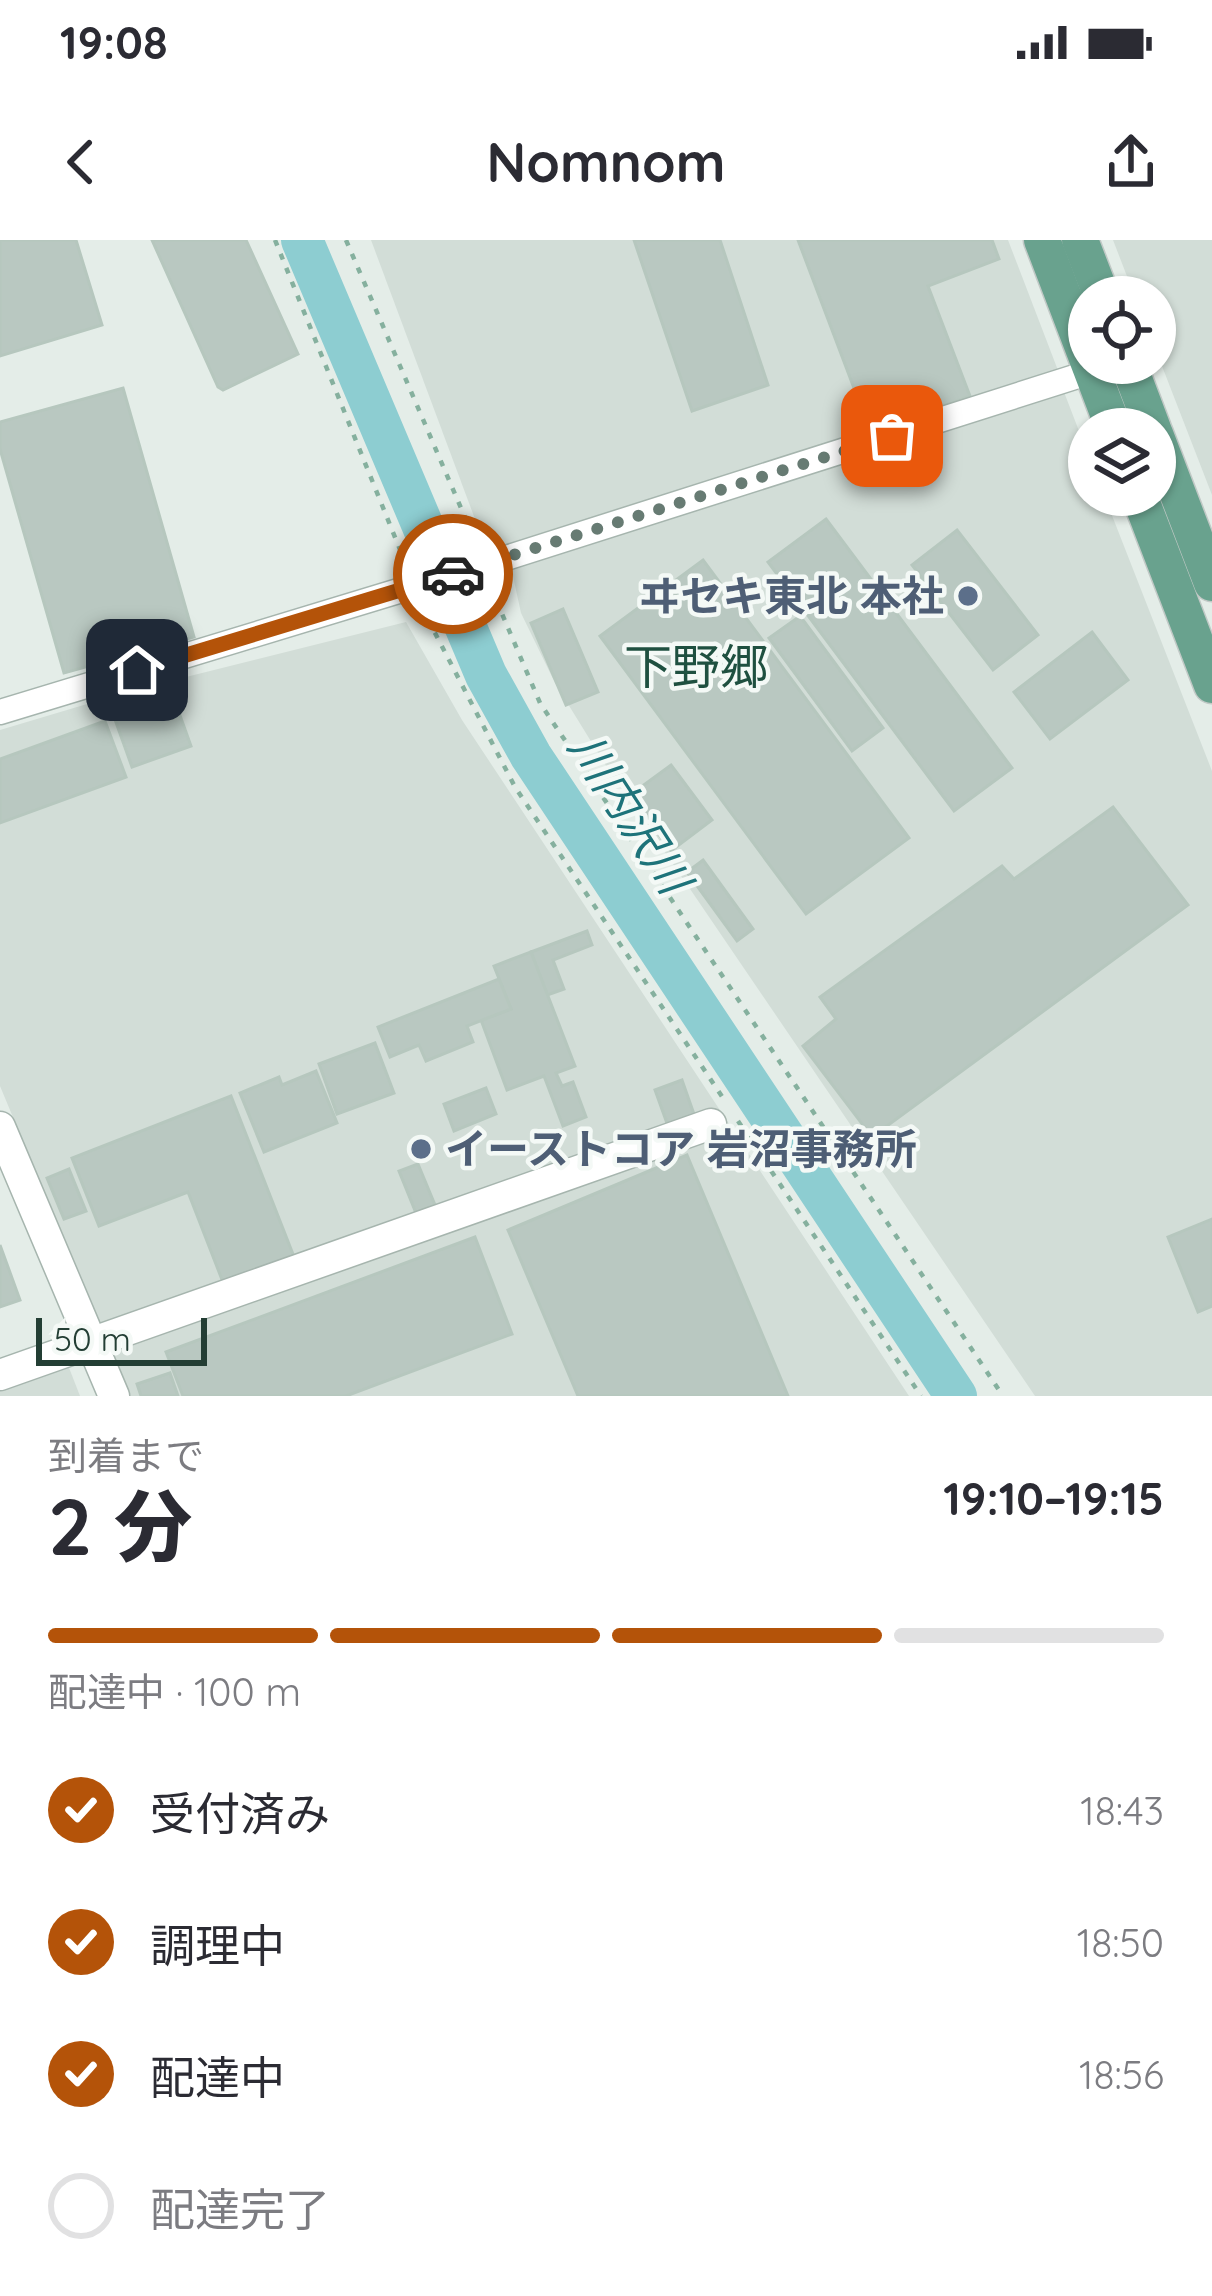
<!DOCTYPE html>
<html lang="ja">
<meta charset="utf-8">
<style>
:root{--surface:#fff;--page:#f2f2f3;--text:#2b2b33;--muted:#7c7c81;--line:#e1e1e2;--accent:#b45309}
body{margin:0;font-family:Quicksand,"Noto Sans JP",sans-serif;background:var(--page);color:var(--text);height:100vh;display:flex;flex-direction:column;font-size:45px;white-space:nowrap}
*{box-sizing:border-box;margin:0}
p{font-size:39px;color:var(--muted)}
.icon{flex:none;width:66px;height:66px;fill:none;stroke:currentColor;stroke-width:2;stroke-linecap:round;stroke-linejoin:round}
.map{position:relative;height:1156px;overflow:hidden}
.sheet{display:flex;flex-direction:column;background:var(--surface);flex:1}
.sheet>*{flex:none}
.controls{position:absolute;left:1068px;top:36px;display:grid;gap:24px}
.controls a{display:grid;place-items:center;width:108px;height:108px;border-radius:50%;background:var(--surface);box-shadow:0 3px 9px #0004;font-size:60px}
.scale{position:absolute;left:36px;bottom:30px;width:171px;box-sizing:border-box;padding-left:12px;border:6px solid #233e34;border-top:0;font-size:33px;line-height:42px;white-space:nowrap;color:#233e34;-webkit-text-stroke:9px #f4f9f6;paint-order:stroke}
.pin{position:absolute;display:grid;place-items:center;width:102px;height:102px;color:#fff;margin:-51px;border-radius:24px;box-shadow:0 6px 18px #0006}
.courier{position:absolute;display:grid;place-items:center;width:120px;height:120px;margin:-60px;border:9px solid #b45309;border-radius:50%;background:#fff;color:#222;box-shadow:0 3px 15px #0007}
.headline em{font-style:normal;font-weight:800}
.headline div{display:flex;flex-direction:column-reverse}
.headline{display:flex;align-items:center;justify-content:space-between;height:204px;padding:0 48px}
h1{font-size:78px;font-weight:800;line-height:90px}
.bar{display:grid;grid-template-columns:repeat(4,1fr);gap:18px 12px;align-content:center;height:144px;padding:0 48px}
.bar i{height:15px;border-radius:9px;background:var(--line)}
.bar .selected{background:var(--accent)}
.bar p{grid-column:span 4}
ol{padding:0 48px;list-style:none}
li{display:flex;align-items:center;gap:36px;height:132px}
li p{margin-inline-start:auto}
li .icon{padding:12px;border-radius:50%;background:var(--accent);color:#fff;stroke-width:4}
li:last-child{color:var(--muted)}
li i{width:66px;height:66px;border:6px solid var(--line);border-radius:50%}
.status{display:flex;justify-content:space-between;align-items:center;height:84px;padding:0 60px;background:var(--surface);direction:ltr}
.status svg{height:33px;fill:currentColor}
header{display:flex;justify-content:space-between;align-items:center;height:156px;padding:0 48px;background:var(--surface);font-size:54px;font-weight:800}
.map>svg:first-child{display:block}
.built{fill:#d2ddd7}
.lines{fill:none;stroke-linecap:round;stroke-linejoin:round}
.river{stroke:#8dcdd1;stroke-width:42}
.building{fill:#b9c8c1;stroke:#b6c7be;stroke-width:3}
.minor-casing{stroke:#a6b5ae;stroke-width:27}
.tertiary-casing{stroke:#a6b5ae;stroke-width:33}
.primary-casing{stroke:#c1c9c6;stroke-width:39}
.path{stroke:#85b09e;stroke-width:4.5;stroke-dasharray:6 9;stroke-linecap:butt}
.minor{stroke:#fff;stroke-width:24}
.tertiary{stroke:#fff;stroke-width:30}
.primary{stroke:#69a28e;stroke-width:36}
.done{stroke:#677b73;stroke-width:12;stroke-dasharray:0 21.6}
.route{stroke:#b45309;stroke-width:15}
.service-dot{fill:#5c6f8a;stroke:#f4f9f6;stroke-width:4.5}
.labels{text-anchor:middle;stroke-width:9;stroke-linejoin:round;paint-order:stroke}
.service-label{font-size:42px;font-weight:bold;fill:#4e5e75;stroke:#f4f9f6;text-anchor:end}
.water-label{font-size:45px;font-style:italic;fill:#1e737a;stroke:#f4f9f6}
.quarter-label{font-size:48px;fill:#1f5040;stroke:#f4f9f6}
</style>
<div class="status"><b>19:08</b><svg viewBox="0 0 49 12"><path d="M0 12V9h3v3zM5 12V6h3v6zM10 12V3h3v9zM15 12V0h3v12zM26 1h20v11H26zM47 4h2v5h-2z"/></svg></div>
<header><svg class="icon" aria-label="back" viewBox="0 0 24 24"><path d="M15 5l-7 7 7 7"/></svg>Nomnom<svg class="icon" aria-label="share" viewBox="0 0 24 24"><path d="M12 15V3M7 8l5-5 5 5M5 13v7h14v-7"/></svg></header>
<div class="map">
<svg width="1212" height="1156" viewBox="0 0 1212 1156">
<rect width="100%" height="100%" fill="#e4ede8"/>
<g class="built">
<path d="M371,0H1008L1059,133L488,314Z"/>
<path d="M1113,0H1212V255L1155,108V57H1135Z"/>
<path d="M1064,152L1089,217V255H1104L1212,531V1156H1035L605,524L555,443L521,373L511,327Z"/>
<path d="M406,382L462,480L909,1156H129L0,846V490L134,450Z"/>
<path d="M66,1120L80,1156H0V1145Z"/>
</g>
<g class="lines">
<path class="river" d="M302,0L486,435L531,516L956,1156"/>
</g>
<g class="building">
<path d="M0,0H76L102,85L0,116Z"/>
<path d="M152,0H246L298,114L223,150L218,147Z"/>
<path d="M634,0H720L768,145L692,171Z"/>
<path d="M798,0H992L999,19L928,46L970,156L871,193Z"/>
<path d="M123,148L194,397L64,433L0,209V182Z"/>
<path d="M826,279L1012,528L954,571L768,322Z"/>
<path d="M957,290L1038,395L993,430L912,325Z"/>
<path d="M703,320L909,598L806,674L600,396Z"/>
<path d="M563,369L598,452L566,465L531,383Z"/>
<path d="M800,376L883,488L852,511L769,398Z"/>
<path d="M1092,392L1128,440L1050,499L1014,452Z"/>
<path d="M172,453L191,506L132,527L113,474Z"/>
<path d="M105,481L126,537L0,583V519Z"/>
<path d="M671,525L712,580L671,611L630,555Z"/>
<path d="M1113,567L1188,665L872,897L803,806L836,779L820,757L1002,626L1014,639Z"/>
<path d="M703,620L753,689L737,701L687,632Z"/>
<path d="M587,691L592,705L553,720L564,749L547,755L531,712Z"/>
<path d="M531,712L575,826L556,833L562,846L573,842L586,877L563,886L544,836L507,850L481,780L511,769L494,726Z"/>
<path d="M499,739L511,769L467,786L473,802L426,821L419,805L390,817L378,787Z"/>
<path d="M375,803L394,853L337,874L319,824Z"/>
<path d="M316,831L337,883L264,912L240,853L279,837L282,845Z"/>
<path d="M682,840L695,877L668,886L655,850Z"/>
<path d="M486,848L496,874L454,891L444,864Z"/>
<path d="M231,856L296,1022L226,1050L188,952L99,986L72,918Z"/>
<path d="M687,915L788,1156H578L508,990Z"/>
<path d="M418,924L435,965L416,973L399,931Z"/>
<path d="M69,929L86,971L64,979L47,938Z"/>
<path d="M1212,979V1066L1198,1072L1168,997Z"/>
<path d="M475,997L512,1094L346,1156H183L166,1112Z"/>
<path d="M0,1005L20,1060L0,1067Z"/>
<path d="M170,1133L178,1156H141L137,1144Z"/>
</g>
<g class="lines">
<defs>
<path id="minor" d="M0,472L484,325L1103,128"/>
<g id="tertiary">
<path d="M0,887L114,1156"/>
<path d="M0,1135L711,884"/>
</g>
<g id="primary">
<path d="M1042,0L1114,189"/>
<path d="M1080,0L1102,57"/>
<path d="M1128,123L1153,189"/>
<path d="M1155,194L1212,343"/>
<path d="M1139,255L1212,445"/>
</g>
</defs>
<use href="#minor" class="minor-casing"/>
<use href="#tertiary" class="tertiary-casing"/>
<use href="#primary" class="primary-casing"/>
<g class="path">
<path d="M275,0L407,327"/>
<path d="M346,0L476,303"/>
<path d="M494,346L497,362L540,463L1003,1156"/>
<path d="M421,366L515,547L725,861"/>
<path d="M738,881L921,1156"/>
</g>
<use href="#minor" class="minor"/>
<use href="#tertiary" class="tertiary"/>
<use href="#primary" class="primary"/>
</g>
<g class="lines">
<path class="done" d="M453,334L892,196"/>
<path class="route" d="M137,430L453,334"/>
</g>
<g class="service-dot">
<circle cx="968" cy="356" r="12"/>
<circle cx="421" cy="909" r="12"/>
</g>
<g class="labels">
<g class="service-label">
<text x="944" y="371">ヰセキ東北 本社</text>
<text x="445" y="924" text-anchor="start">イーストコア 岩沼事務所</text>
</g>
<g class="water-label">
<text transform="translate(630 573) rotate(57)" y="16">川内沢川</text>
</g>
<g class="quarter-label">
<text x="696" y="444">下野郷</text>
</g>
</g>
</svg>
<div class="controls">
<a><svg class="icon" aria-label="locate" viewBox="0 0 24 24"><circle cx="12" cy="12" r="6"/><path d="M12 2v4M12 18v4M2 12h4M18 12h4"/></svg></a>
<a><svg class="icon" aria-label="layers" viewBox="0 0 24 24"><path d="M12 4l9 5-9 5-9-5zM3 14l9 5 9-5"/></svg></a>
</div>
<div class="scale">50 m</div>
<div class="pin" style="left:892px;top:196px;background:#ea580c"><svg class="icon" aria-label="bag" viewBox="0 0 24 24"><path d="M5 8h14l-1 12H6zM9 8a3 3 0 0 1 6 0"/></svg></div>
<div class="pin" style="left:137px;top:430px;background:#1f2937"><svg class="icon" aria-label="home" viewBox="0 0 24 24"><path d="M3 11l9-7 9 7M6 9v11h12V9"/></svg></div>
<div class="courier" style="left:453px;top:334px"><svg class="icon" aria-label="car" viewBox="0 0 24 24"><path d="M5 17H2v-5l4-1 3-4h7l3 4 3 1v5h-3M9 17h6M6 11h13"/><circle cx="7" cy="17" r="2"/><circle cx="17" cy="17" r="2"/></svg></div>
</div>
<section class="sheet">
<div class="headline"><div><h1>2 分</h1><p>到着まで</p></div><em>19:10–19:15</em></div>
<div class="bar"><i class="selected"></i><i class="selected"></i><i class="selected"></i><i></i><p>配達中 · 100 m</p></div>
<ol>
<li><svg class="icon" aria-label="check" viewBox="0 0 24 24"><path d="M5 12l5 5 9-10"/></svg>受付済み<p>18:43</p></li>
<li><svg class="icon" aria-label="check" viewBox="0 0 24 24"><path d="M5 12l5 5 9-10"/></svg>調理中<p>18:50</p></li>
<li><svg class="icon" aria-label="check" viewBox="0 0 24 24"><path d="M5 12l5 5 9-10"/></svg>配達中<p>18:56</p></li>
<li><i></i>配達完了</li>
</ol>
</section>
